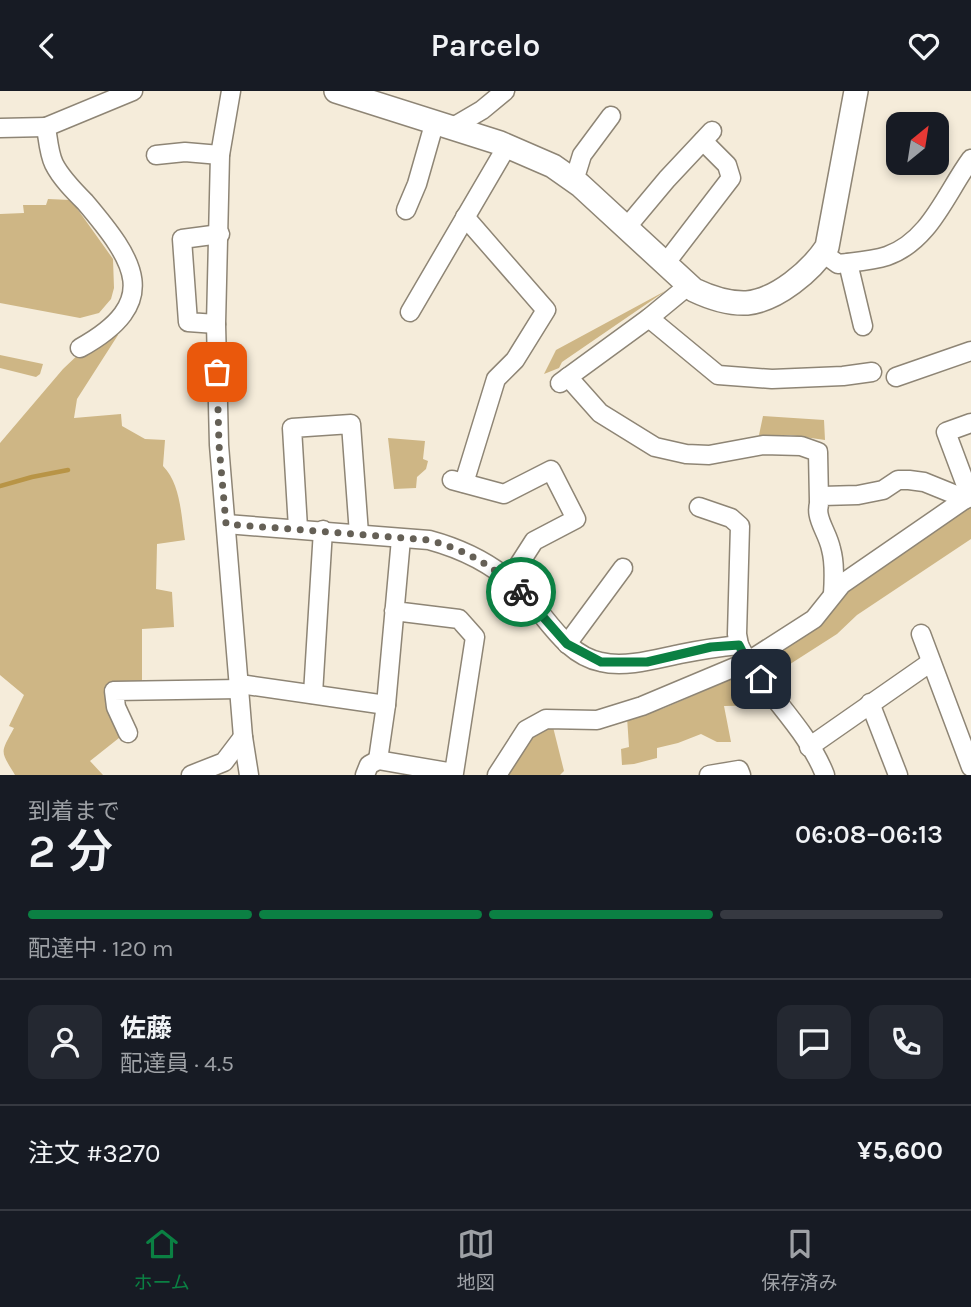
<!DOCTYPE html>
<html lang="ja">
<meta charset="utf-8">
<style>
:root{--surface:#171b24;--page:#242831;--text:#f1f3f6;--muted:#9ea1a6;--line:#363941;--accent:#0b8043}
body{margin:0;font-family:Karla,"Noto Sans JP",sans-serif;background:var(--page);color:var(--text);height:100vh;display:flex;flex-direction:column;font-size:26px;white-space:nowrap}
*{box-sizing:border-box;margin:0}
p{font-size:23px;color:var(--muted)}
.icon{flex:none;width:38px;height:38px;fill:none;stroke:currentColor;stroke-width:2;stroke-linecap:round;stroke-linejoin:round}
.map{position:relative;height:684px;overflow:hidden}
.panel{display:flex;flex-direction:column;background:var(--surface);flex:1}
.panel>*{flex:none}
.needle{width:46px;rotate:30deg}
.fabs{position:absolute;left:886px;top:21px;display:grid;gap:14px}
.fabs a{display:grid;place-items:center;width:63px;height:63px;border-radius:14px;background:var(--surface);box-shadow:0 4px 10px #0003;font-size:35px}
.pin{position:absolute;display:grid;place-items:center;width:60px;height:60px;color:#fff;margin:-30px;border-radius:14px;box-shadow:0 4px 10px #0006}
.courier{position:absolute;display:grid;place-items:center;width:70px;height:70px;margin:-35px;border:5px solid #0b8043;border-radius:50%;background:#fff;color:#222;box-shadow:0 2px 9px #0007}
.overview em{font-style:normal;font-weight:600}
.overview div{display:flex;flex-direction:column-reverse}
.overview{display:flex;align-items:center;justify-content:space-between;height:119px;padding:0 28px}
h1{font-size:46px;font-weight:600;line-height:52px}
.bar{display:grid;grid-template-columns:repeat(4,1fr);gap:10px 7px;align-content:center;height:84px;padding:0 28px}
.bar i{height:9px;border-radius:5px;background:var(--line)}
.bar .active{background:var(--accent)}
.bar p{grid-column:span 4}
.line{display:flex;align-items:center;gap:18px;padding:0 28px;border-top:2px solid var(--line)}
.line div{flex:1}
.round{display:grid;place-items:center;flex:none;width:74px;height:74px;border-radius:14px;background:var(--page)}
header{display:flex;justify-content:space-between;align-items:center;height:91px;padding:0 28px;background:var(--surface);font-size:32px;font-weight:600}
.tab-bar{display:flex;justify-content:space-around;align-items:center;height:98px;border-top:2px solid var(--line);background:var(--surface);font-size:19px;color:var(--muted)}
.tab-bar a{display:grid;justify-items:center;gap:4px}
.tab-bar .active{color:var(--accent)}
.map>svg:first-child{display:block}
.green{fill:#ceb685}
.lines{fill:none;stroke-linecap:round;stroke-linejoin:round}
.stream{stroke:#b89446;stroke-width:4.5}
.minor-casing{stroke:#8e8575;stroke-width:21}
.tertiary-casing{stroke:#8e8575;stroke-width:26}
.minor{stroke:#fff;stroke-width:18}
.tertiary{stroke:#fff;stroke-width:23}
.done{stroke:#656056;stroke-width:7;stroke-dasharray:0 12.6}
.route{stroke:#0b8043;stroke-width:9}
</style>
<header><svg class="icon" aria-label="back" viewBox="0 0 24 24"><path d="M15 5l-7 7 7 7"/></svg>Parcelo<svg class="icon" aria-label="heart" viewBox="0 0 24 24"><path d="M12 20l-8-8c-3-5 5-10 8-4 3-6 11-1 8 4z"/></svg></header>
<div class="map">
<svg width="971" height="684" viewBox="0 0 971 684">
<rect width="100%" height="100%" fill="#f5ecda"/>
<g class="green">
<path d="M48,108L71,109L113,168L114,197L111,208L99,222L80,227L0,212V123L24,122L23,114H46Z"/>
<path d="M667,199L562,271L559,277L544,283L556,259Z"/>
<path d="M114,241L118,244L77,308L74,327L121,323L122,335L145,348L165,349L163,375C181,393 181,425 185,449L157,453L156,498L172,501L174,536L142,538V595L122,594L124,643L90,670L103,684H15C0,659 0,663 14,637L9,635L24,604L0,584V352L63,278L82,260Z"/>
<path d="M0,264L43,273L40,283L36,286L0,277Z"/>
<path d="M763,325L824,329L825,349L790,344H759Z"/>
<path d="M388,347L425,350L423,368L428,370L426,378L417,386L416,397L394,398Z"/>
<path d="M971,411V448L857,524L837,543L773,584L765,569L843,498Z"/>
<path d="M748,581L774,614L724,615L731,651H717L701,643L678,652L657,657V667L634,673L622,674L621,658L629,656L627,626L662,618Z"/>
<path d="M539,636H553L564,680L560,684H506L532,641Z"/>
</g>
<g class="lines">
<path class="stream" d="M0,395L32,386L68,379"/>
<defs>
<g id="minor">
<path d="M231,0L220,64L216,233L219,354L243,646L249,684"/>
<path d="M453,36L482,19L505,0"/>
<path d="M0,37L46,36"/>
<path d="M156,64L185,61L220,64"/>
<path d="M574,90L582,64L611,25"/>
<path d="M406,119L417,93L435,30"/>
<path d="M626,137L667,88L712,40"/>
<path d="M823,162L838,173C853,171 872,170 887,165C930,150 946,102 971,68"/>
<path d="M848,172L863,235"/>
<path d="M665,173L731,87L727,74L703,50"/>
<path d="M410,221L507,55"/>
<path d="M649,227L718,284L772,288L843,285L872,281"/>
<path d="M216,233L188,231L182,148L220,143"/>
<path d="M80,257C163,211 135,170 85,111C74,100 61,87 54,73C49,63 48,48 46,36L133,0"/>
<path d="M568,286L600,322L655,356L686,363L709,364L763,354L801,355L818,361L819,410"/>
<path d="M896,286L971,260"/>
<path d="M560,292L649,227L689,194"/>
<path d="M452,389L504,403L551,379L576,428L534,450L509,489"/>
<path d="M464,392L496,288L515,269L546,219L465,126"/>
<path d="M970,405L946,341L971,332"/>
<path d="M699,416L731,427L740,435L737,543L739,554"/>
<path d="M226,433L429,449C466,459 499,476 525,504C548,528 566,564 601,571C625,577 656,568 680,563C700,559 719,556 739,554C762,601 806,635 825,684"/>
<path d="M298,437L292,337L351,333L359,443"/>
<path d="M833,503C834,488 835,472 831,458C827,438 811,425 822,405L858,404L883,399L898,389H909L924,391L966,408"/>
<path d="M394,520L459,528L475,546L454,682L378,669L386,614L401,448"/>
<path d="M921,543L971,676"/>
<path d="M567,553L623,477"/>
<path d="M240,593L386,614"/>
<path d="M313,603L323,439"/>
<path d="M870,612L898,684"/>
<path d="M128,642L116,616L114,600L240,598"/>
<path d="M809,656L931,571"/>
<path d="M191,684L224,671L243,646"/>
<path d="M365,684L369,674L378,669"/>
<path d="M497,684L526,639L546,628L597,629L642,615L747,571L814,528L842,493L971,404"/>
<path d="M709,684L739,679L741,684"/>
</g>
<path id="tertiary" d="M336,0L500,52L553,75L580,94L694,199C711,207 728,213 747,212C777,209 811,180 827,156L856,0"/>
</defs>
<use href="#minor" class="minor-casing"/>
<use href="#tertiary" class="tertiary-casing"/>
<use href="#minor" class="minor"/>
<use href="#tertiary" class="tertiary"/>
</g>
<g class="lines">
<path class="done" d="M217,281L219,354L226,433L429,449C466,459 493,475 521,501"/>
<path class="route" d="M521,501L567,553L601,571H647L711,556L739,554L747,570L761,588"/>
</g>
</svg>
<div class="fabs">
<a><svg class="needle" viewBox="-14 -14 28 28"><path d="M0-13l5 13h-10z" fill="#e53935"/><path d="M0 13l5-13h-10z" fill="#9ea1a6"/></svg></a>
</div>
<div class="pin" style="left:217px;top:281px;background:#ea580c"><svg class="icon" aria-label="bag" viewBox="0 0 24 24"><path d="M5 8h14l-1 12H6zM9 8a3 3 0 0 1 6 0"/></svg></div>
<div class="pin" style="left:761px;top:588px;background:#1f2937"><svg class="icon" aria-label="home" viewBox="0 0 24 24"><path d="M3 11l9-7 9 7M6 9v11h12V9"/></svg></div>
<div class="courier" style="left:521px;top:501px"><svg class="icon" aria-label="bike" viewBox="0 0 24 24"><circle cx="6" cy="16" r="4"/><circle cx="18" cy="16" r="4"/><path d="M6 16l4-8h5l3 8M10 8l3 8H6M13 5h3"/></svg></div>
</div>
<section class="panel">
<div class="overview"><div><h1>2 分</h1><p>到着まで</p></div><em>06:08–06:13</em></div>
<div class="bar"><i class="active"></i><i class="active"></i><i class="active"></i><i></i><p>配達中 · 120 m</p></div>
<div class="line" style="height:126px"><a class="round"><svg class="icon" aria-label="person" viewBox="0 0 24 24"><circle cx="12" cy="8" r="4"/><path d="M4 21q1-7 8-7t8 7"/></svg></a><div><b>佐藤</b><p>配達員 · 4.5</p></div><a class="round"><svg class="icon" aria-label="chat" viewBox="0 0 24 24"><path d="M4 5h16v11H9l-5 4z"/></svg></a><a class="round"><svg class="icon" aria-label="phone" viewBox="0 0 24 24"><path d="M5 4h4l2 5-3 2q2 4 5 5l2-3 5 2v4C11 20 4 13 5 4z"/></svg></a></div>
<div class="line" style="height:91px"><div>注文 #3270</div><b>¥5,600</b></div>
</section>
<nav class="tab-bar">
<a class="active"><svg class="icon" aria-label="home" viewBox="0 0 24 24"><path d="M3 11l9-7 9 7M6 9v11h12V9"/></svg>ホーム</a>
<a><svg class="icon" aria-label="map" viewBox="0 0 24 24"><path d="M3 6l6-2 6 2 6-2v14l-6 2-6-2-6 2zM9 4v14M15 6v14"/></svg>地図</a>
<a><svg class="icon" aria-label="saved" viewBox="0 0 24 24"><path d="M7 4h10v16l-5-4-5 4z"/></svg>保存済み</a>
</nav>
